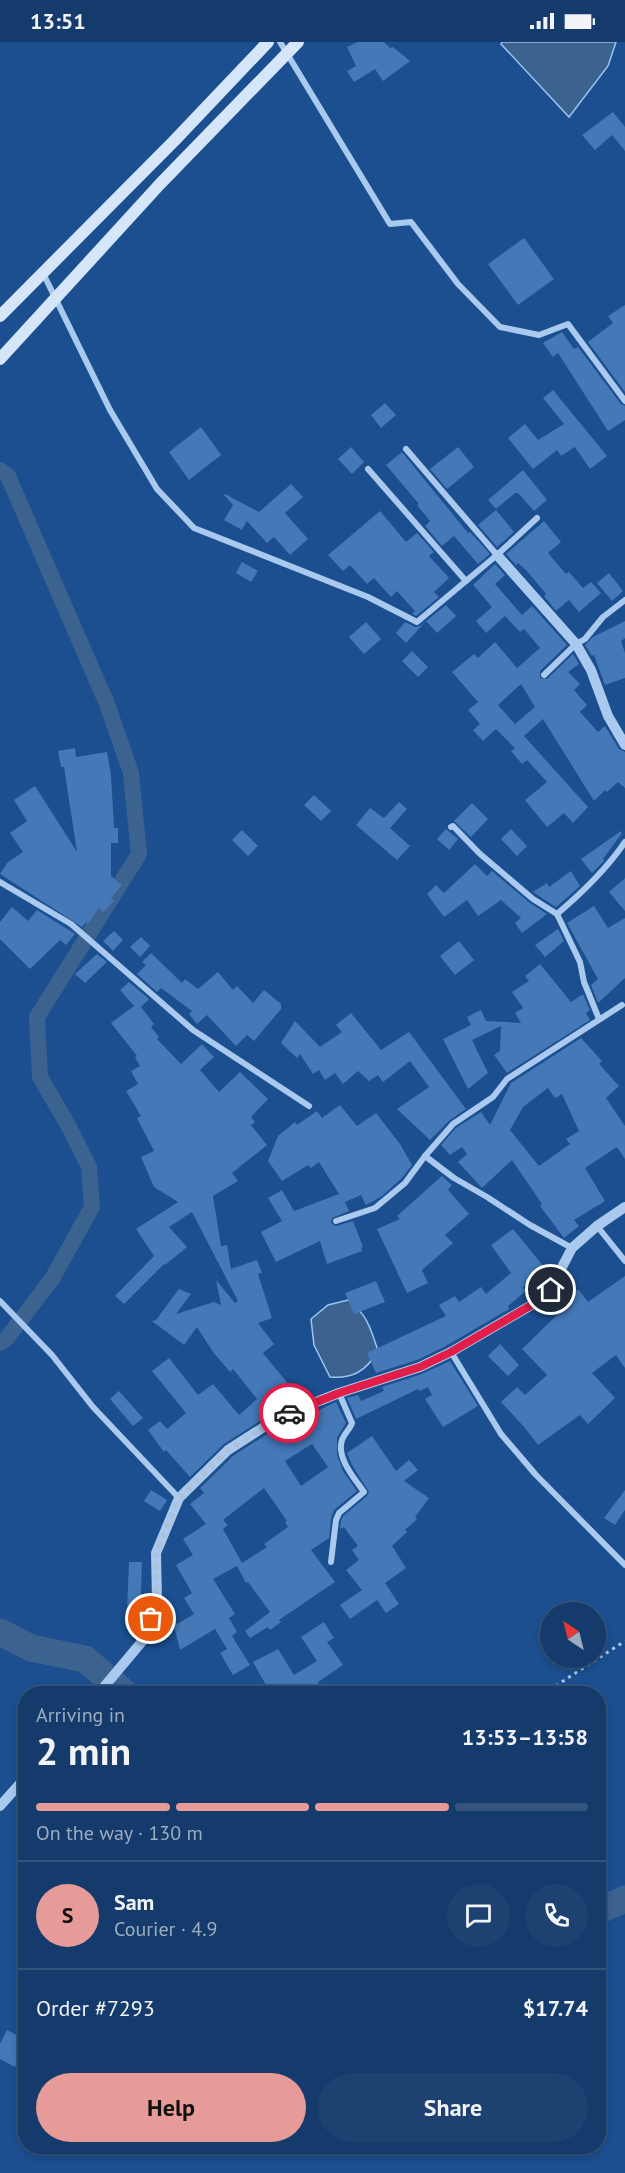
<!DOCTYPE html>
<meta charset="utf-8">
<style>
:root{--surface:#143b6b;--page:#1d4271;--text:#f1f3f6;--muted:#9dadc1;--line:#33557e;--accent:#e69b98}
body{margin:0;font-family:"PT Sans",sans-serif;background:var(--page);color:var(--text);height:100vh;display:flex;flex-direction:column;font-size:22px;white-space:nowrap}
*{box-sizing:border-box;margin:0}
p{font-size:20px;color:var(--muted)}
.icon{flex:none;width:33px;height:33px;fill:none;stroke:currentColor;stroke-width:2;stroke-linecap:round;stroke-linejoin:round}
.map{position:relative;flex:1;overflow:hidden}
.drawer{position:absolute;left:18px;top:1644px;width:588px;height:468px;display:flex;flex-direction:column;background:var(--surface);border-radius:24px;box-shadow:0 3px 9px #0003,0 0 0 2px var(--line)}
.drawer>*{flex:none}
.needle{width:39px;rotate:325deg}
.controls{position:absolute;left:540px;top:1560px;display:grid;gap:12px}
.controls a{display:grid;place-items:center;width:66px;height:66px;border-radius:50%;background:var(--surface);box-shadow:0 3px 9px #0003,0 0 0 2px var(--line);font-size:30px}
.pin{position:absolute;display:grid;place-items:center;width:51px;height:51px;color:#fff;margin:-26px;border:3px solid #fff;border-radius:50%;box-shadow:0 2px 6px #0007}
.courier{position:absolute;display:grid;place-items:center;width:60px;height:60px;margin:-30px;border:4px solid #e11d48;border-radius:50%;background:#fff;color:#222;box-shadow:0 2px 8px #0007}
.headline em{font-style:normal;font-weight:800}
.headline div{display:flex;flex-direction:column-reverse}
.headline{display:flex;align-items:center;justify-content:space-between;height:102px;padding:0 18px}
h1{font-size:39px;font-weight:800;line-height:45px}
.bar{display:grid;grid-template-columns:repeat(4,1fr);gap:9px 6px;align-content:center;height:72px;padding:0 18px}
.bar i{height:8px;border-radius:4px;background:var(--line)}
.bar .on{background:var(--accent)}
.bar p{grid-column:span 4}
.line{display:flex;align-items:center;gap:15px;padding:0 18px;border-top:2px solid var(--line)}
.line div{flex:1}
.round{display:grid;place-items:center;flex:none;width:63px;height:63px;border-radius:32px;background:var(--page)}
.primary-button{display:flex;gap:12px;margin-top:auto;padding:12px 18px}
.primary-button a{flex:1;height:69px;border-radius:36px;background:var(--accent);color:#111;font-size:24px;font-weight:800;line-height:69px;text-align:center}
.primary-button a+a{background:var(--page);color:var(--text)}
.status{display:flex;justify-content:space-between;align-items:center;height:42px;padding:0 30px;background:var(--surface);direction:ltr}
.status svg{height:16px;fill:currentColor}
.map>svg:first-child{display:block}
.water{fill:#3c6290;stroke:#9cc4f0;stroke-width:1.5}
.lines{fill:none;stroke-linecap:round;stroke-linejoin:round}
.canal{stroke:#3c6290;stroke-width:16}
.river{stroke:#3c6290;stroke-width:27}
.building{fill:#4478b7;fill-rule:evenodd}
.path{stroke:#a9c9ee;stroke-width:3;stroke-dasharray:3 4.5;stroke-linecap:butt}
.minor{stroke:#a9c9ee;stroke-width:6}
.tertiary{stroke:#a9c9ee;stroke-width:10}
.secondary{stroke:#d6e6fa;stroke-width:12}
.done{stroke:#afc1d8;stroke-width:6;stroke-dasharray:0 10.8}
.route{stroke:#e11d48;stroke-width:8}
</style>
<div class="status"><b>13:51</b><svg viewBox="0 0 49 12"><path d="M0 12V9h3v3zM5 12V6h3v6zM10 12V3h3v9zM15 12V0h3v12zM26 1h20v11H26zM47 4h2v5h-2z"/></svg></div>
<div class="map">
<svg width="625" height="2131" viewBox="0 0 625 2131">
<rect width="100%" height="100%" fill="#1b4f8f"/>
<g class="water">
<path d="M502,0H616L608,24L569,75L501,2Z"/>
<path d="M348,1258C367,1272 371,1287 378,1309C366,1329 353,1337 330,1335L314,1303L311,1277L328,1263Z"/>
</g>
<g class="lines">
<path class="canal" d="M0,428L8,434L107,662L131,731L139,812L37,975L40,1035L68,1083L89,1125L92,1165L52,1237L6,1297L0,1301"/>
<g class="river">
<path d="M0,1590L31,1606L85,1617L126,1652"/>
<path d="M598,1869L625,1857"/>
</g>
</g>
<g class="building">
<path d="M358,0H384L390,6L393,5L410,19L383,39L375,27L354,40L347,29L356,24L347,5Z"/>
<path d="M613,70L625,85V109L612,93L595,108L582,93Z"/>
<path d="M524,196L554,237L518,263L488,222Z"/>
<path d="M625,263V350L588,300L613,281L608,274Z"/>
<path d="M562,290L574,307L578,305L621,362L625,364V378L608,389L558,311L553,315L543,301Z"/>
<path d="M553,348L607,414L590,427L575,405L561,414L557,408L533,427L508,396L525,382L538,398L564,382L543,356Z"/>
<path d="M385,361L396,373L381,386L371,373Z"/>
<path d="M201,385L221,413L189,438L169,410Z"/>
<path d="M351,405L364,420L352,432L338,417Z"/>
<path d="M458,405L474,425L447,447L430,427Z"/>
<path d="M402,410L468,491L470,490L490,512L478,522L454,494L442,504L425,484L430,479L417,463L419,462L386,423Z"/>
<path d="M523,428L547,458L534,469L518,451H515L496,467L488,458Z"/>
<path d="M291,442L303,455L285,471L308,497L290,513L274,495L267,501L247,479L242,488L224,478L233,463L224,453L225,452L259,470Z"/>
<path d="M496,468L514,490L497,505L478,483Z"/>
<path d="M380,469L406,500L417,491L434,510L429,514L449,536L434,550L439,555L416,574L412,572L415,569L397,549L391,555L374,536L367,542L350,523L343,529L328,513Z"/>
<path d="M544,479L561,500L548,511L566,532L569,530L583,546L591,540L601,551L579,570L569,558L556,569L544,554L546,552L527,529L518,521L516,523L506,512Z"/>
<path d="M242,520L258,529L251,540L236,531Z"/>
<path d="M495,522L505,533L495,542L522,573L532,564L567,603L540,629V636L547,637L573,612L579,622L568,630L580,642L574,648L587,663L580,670L598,690L605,684L619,707L625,710V746L618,740L607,750L605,748L594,759L543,677L524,694L588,765L573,781L564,771L547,785L525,758L547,740L527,718L522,722L511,709L515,706L496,687L483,699L473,688L480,682L468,668L478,660L452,630L474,612L478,616L495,600L517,626L540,606L524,587L520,590L505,574L486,591L476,579L492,565L473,543ZM521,642L535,665L515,682L498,663Z"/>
<path d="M609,531L623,549L612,559L597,541Z"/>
<path d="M446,563L456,574L437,591L426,579L406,601L396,591L405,580L415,585L420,584Z"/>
<path d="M625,579V596L621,599L625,611V636L605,643L594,613L592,614L585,603L593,595Z"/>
<path d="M366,580L381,597L364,612L349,595Z"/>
<path d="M412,609L428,625L418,635L402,619Z"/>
<path d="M75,706L76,715L107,710L111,733L114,786H118V801H111V834L122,843L111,856L114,859L103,870L99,866L88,882L86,880L82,885L0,832L7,821L23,810L10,791L27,779L14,758L35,744L77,810L64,725H61L58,709Z"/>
<path d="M314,753L331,769L321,779L304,763Z"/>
<path d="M399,760L407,767L390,786L410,804L397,818L356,783L370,766L384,776Z"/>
<path d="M472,761L488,777L471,795L454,779Z"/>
<path d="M446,787L458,797L449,808L437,797Z"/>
<path d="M511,787L527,804L517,814L501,797Z"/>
<path d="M242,788L258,804L248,814L232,798Z"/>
<path d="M621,789L622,791L603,817L604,819L592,831L581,817Z"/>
<path d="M475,822L487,834L492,829L530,861L547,872L522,891L515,881L521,876L501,858L478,874L467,858L444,875L427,852L436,843L444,851Z"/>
<path d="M571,829L580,844L556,865L533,850L547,841L549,845Z"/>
<path d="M625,836V869L609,850Z"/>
<path d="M594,864L608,886L625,876V936L598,961L591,943L598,937L567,881Z"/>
<path d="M12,865L28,879L37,868L75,892L66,903L60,898L30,927L0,897V880Z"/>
<path d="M558,887L564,899L545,915L535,903Z"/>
<path d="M114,889L123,898L113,909L103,899Z"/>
<path d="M141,895L150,904L140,915L130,905Z"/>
<path d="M459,899L474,918L455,933L440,914Z"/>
<path d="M151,911L182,941L185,937L198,947L218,930L233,948L237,944L253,961L264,948L281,962V967L254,999L247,993L236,1004L207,973L197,982L189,972L192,969L161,946L157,950L137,932L146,923L142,920Z"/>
<path d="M97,912L107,920L85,941L75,932Z"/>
<path d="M540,922L571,960L583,952L590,968L586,971L590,978L507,1031L494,1013L500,1009L501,984L472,998L488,1031L468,1047L443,997L471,983L467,975L481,968L486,979L521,981L515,971L523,966L512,950L529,939L525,934Z"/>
<path d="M129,940L149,957L141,965L154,982L151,985L159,995L157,997L181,1022L202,1002L214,1015L200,1028L219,1050L240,1030L268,1057L251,1075L255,1080L251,1083L267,1103L232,1131L238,1139L213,1154L221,1204L227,1203L231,1227L257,1218L262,1231L258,1232L272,1276L258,1281L274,1302L263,1311L298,1354L293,1358L295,1360L277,1368L224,1402L190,1435L166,1408L164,1410L148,1388L160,1379L167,1387L186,1371L152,1329L169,1316L198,1353L213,1342L239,1373L257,1357L233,1327L230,1330L213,1310L197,1285L184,1303L152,1279L156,1278L179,1247L191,1252L176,1272L214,1260L221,1263L216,1238L235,1261L238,1259L192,1170L169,1185L187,1205L165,1223L164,1222L124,1262L115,1254L154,1214L136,1187L178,1160L154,1145L141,1115L154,1109L137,1076L141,1074L126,1049L138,1042L131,1029L140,1024L135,1015L137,1014L111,981L134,964L120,948Z"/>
<path d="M351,971L381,1008L409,990L466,1067L450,1078L430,1098L397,1067L429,1045L410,1019L383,1040L378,1033L369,1039L358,1029L343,1042L335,1031L325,1038L319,1028L313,1032L300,1012L297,1016L281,1001L295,979L320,1005L342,990L336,983Z"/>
<path d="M581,996L602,1019L599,1022L619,1044L606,1056L625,1084V1117L617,1105L585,1126L605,1159L574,1178L579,1184L564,1196L540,1164L542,1162L512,1118L482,1146L458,1120L467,1112L462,1105L450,1113L441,1103L456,1086L481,1070L490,1083L511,1041ZM548,1046L555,1056L562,1052L579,1089L566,1097L570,1102L539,1124L510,1088L523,1065Z"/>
<path d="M340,1063L357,1084L376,1071L400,1102L412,1123L401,1137L382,1154L366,1163L361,1153L345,1160L349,1169L332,1176L331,1181L336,1184L353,1179L363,1205L361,1206L362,1209L327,1222L320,1199L276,1220L261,1190L282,1179L268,1156L282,1148L294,1169L339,1152L319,1120L311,1126L308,1123L282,1139L268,1119L278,1094L295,1080L297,1083L317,1069L322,1076Z"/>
<path d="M442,1134L452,1143L448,1148L469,1172L445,1193L453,1201L422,1228L428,1241L407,1251L377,1187L400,1177L397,1174Z"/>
<path d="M513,1187L544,1225L523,1245L526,1249L508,1264L509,1267L444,1305L417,1318L376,1331L367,1311L446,1274L439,1263L455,1254L459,1260L481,1245L486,1252L511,1231L491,1203Z"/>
<path d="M625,1234V1326L616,1313L592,1331L615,1356L588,1382L580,1373L538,1403L525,1386L501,1360L517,1345L525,1353L547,1333L522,1307L559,1271L555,1266L578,1247L588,1260Z"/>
<path d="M376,1239L385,1260L354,1272L345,1251Z"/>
<path d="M500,1302L519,1323L508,1334L488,1314Z"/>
<path d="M450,1319L478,1364L443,1385L425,1357L432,1353L428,1345L420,1349L418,1347L356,1377L347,1356L358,1353L361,1359L384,1349L382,1345L422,1332Z"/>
<path d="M119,1349L143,1376L133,1384L110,1357Z"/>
<path d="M336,1360L346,1381L337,1396V1413L343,1429L357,1449L334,1468L331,1477L329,1496L311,1508L335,1540L279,1578L281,1580L270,1588L268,1585L250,1596L245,1589L270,1570L248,1540L246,1541L237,1524L213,1537L235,1572L229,1576L237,1590L232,1594L250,1623L233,1633L220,1611L227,1607L215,1587L180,1608L174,1584L194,1572L184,1556L192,1551L176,1523L193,1513L183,1497L206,1482L190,1462L204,1451L200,1446L233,1414L284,1381L287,1380L295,1392L319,1376L315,1370ZM312,1402L328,1425L301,1444L285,1419ZM264,1446L287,1479L285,1480L288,1485L264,1502L267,1505L242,1521L223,1487L228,1483L223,1478Z"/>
<path d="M372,1394L396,1429L409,1418L418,1428L404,1439L429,1456L415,1475L417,1477L405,1488L407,1490L392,1504L406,1526L385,1541L399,1562L386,1571L377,1558L350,1577L340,1563L362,1548L346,1528L359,1518L352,1508L358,1504L344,1485L340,1487L341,1479L343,1474L367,1454L369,1450L352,1423L347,1411Z"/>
<path d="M151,1448L167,1458L160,1469L144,1459Z"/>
<path d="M625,1448V1468L615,1483L604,1476Z"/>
<path d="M129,1520H142L140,1583L125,1580L127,1569Z"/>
<path d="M324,1580L334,1596L327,1600L343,1623L318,1640L322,1648L316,1652H271L253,1620L278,1607L294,1633L317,1619L301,1595Z"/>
<path d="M7,1988L26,1998V2006L15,2025L0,2017V2002Z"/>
</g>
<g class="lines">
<path class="path" d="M543,1652L625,1599"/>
<g class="minor">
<path d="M280,0L390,182L411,180L458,242L500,285L539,293L568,282L625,359"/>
<path d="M43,231L110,368L157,447L194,486L368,555L417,580L497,513L537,476"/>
<path d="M406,407L497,513"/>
<path d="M368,427L466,539"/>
<path d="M544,633L576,602L585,597L603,575L625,558"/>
<path d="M451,785L453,784L479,811L533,857L557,872L580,920L584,940L599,977"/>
<path d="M0,840L71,882L193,988L309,1064"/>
<path d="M557,872C583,850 606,828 625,800"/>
<path d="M425,1114L454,1136L487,1155L530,1183L572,1206"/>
<path d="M336,1179L375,1166L405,1141L425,1114L453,1082L493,1055L507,1037L622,963"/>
<path d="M597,1184L625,1219"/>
<path d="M0,1259L52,1313L93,1365L179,1456"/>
<path d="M451,1310L501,1392L536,1433L625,1523"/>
<path d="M331,1520L336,1478L339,1471L364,1450C355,1437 336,1416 342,1398C344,1392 350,1387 352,1381L339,1351"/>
</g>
<g class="tertiary">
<path d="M497,513L576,602L591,628L608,674L625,703"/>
<path d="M98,1652L145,1596L157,1559L156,1511L179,1456L228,1408L281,1374L339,1351L420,1325L451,1310L547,1254L572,1206L597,1184L625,1165"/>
<path d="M0,1764L26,1735"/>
</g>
<g class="secondary">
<path d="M0,274L174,99L268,0"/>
<path d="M0,317L160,142L298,0"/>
</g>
</g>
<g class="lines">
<path class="done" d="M151,1577L157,1559L156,1511L179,1456L228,1408L289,1371"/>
<path class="route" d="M289,1371L339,1351L420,1325L451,1310L547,1254L551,1248"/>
</g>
</svg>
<div class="controls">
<a><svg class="needle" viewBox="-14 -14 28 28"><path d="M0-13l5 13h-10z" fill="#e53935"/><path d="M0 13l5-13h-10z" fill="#9dadc1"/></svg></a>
</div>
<div class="pin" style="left:151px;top:1577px;background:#ea580c"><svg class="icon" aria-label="bag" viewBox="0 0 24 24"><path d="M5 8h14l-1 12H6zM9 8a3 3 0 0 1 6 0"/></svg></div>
<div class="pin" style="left:551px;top:1248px;background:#1f2937"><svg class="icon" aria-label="home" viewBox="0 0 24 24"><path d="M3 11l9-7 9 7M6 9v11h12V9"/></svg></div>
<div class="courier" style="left:289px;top:1371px"><svg class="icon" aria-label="car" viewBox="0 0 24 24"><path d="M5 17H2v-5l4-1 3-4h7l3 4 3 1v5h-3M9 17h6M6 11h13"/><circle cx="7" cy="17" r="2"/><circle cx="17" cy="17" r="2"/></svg></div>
<section class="drawer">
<div class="headline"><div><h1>2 min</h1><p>Arriving in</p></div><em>13:53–13:58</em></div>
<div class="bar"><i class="on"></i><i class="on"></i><i class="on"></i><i></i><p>On the way · 130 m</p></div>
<div class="line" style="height:108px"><b class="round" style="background:var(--accent);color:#111">S</b><div><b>Sam</b><p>Courier · 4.9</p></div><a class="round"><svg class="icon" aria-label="chat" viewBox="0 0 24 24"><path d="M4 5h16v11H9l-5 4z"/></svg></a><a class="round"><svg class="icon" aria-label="phone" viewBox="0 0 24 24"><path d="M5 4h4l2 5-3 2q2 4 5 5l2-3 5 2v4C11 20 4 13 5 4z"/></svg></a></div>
<div class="line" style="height:78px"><div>Order #7293</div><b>$17.74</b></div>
<div class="primary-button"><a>Help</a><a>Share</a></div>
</section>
</div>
